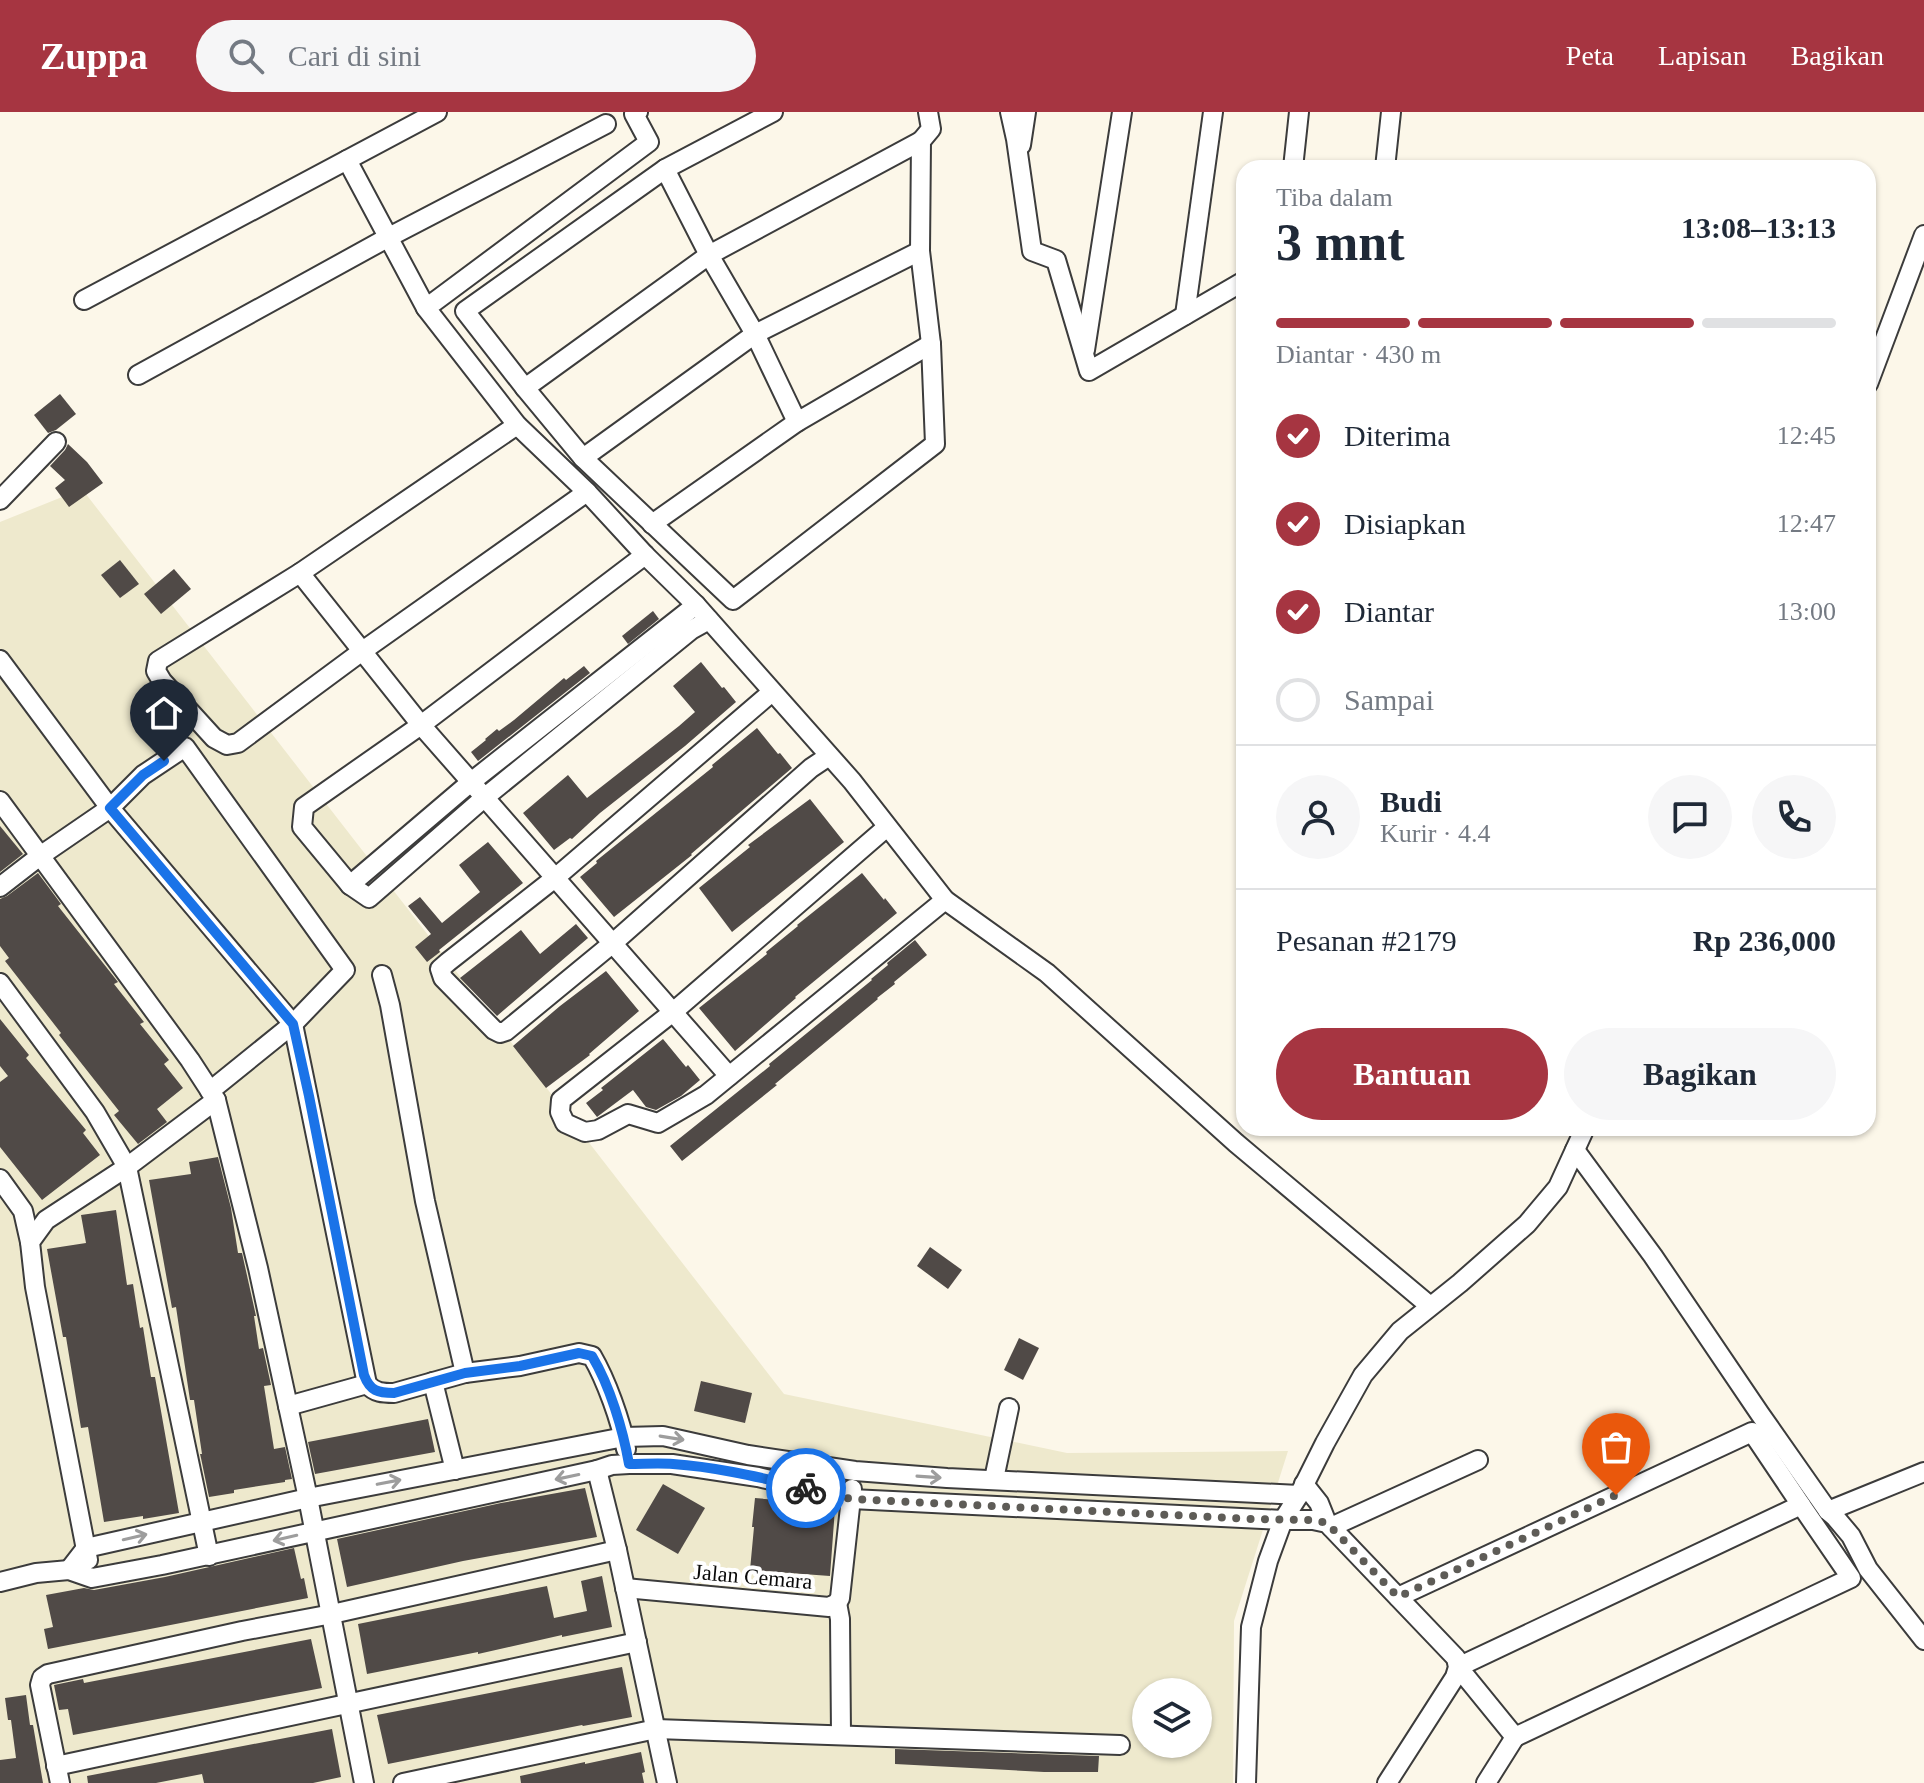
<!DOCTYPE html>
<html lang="id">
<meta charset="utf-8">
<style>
:root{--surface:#fff;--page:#f6f6f7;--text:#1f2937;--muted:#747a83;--line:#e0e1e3;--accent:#a63541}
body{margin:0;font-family:Georgia,serif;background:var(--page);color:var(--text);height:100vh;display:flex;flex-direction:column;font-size:30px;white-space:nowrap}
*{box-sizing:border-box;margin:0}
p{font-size:26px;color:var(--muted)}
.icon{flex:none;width:44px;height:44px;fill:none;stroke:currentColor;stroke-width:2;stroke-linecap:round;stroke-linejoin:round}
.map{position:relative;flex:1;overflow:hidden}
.side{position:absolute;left:1236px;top:48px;width:640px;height:976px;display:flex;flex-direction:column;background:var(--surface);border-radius:24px;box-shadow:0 2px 6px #0004}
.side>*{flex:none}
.tools{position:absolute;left:1132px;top:1566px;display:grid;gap:16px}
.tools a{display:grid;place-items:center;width:80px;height:80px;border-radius:50%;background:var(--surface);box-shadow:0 2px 6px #0004;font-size:40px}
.pin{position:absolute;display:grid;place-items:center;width:68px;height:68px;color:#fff;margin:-82px -34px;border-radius:50% 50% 50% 0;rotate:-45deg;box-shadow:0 0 8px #0007}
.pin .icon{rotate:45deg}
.courier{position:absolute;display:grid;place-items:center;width:80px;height:80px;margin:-40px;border:6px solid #1a73e8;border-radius:50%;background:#fff;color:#222;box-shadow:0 2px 10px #0007}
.overview em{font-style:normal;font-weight:700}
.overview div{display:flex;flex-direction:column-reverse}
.overview{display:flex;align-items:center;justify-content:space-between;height:136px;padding:0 40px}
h1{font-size:52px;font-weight:700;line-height:60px}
.bar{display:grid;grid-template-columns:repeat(4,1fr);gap:12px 8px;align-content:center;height:96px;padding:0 40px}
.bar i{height:10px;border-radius:6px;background:var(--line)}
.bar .active{background:var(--accent)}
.bar p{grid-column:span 4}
.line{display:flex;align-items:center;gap:20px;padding:0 40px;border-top:2px solid var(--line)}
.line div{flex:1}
.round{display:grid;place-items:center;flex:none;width:84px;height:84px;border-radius:42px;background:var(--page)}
ol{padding:0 40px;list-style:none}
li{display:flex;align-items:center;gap:24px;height:88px}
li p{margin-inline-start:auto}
li .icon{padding:8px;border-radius:50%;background:var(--accent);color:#fff;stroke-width:4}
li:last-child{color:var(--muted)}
li i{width:44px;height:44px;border:4px solid var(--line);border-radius:50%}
.action{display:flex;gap:16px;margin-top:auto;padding:16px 40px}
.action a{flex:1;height:92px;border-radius:48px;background:var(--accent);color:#fff;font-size:32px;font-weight:700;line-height:92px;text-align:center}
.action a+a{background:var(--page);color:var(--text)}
header{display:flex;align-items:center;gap:48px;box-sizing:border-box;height:112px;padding:0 40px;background:var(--accent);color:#fff}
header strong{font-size:38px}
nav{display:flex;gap:44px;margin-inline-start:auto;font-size:28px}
.search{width:560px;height:72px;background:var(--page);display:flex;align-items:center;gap:20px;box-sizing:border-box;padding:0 28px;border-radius:44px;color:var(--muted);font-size:30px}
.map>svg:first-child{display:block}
.farmland{fill:#eee9cd;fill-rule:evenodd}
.building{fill:#504a47}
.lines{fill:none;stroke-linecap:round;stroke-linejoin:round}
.minor-casing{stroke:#3c3c3c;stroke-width:22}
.minor{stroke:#fff;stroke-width:18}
.oneway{stroke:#9d9d9d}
.done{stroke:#5e5c57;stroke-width:8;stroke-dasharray:0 14.4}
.route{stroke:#1a73e8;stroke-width:10}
.labels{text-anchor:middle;stroke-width:8;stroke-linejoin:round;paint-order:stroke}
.street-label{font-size:22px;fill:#090909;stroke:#fff}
</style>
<header>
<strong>Zuppa</strong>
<div class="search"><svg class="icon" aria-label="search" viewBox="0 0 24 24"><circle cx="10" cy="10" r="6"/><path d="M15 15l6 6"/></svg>Cari di sini</div>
<nav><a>Peta</a><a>Lapisan</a><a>Bagikan</a></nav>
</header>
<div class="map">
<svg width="1924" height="1671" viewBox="0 0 1924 1671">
<rect width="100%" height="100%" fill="#fcf7e9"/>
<path class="farmland" d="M82,377L784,1282L1067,1341L1288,1339L1234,1509L1233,1671H0V410ZM1146,1580H1198V1632H1146Z"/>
<g class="building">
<path d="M60,282L76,302L56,318L48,321L34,303Z"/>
<path d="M68,332L87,350L103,371L69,395L55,376L65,368L50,354L65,338Z"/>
<path d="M120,448L139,472L120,486L101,463Z"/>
<path d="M174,457L191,477L161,502L144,482Z"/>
<path d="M653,499L659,507L628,532L622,524Z"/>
<path d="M701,550L722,576L724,575L736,590L685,634L600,701L572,727L570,726L554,738L523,701L568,663L587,686L679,614L695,600L673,574Z"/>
<path d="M584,554L590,561L478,649L471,640L486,628L485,627L497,617L499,619L514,608L564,566L566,568Z"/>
<path d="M757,616L778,642L780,641L792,656L691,742L692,743L614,805L580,765L597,751L596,749L713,655L712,653Z"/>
<path d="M810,687L844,730L732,820L699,776L750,735L748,733Z"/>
<path d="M0,714L23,742L0,760Z"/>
<path d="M488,730L523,771L439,838L440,840L427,850L415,835L431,822L408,794L420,785L442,811L480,780L459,753Z"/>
<path d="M38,761L61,792L58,794L118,870L114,872L144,910L140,912L169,948L164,952L183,976L157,997L167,1010L138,1032L114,1003L119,999L59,923L61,921L5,849L9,846L0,834V787L7,784Z"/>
<path d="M862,761L884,788L885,786L897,801L795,885L796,886L735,939L699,896L767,842L766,840L798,814L797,813Z"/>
<path d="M576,812L588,826L497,904L460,866L521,818L540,842Z"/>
<path d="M915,828L927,843L894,870L895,872L877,886L878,887L775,972L777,973L682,1049L670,1034L770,954L769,952L872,868L871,867L888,853L887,851Z"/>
<path d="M606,859L639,899L589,942L590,943L546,976L513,934L560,894Z"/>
<path d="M0,907L29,943L26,946L86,1018L83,1021L100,1043L42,1088L0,1035V970L8,964L0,954Z"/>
<path d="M663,927L686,955L688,953L700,968L681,984L656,998L646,995L633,978L597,1005L586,991L603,978L601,976Z"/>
<path d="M218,1045L231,1096L238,1141H242L256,1204H254L259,1237L263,1236L271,1273L264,1274L274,1337L285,1335L292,1367L285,1368V1370L234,1378V1381L209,1385L201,1346L200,1342H202L194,1288H190L176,1195L172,1196L149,1068L191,1062L189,1050Z"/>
<path d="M116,1098L127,1173L133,1172L140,1216L143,1215L151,1265H155L179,1401L143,1407V1404L104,1410L88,1315L81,1316L66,1225H63L47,1137L86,1131L81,1103Z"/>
<path d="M930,1135L962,1158L948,1177L917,1154Z"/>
<path d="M1019,1226L1039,1236L1023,1268L1004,1258Z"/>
<path d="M701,1269L752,1281L745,1311L694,1299Z"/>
<path d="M428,1307L435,1340L315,1362L308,1330Z"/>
<path d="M663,1372L705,1396L678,1442L636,1418Z"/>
<path d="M585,1376L597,1425L463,1449L347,1475L337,1427L501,1391Z"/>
<path d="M755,1386L821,1392L835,1396L830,1464L750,1458L754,1415H752Z"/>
<path d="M294,1436L301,1467L304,1466L308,1486L48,1537L44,1517L53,1515L46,1483L84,1476L94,1478L165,1465Z"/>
<path d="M602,1464L612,1515L562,1525V1523L478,1542V1540L367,1562L358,1512L547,1474L554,1506L587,1499L581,1469Z"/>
<path d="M311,1527L322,1576L73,1623L68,1597L59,1598L54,1573L83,1567L84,1571Z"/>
<path d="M622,1555L632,1605L583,1614L582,1613L388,1652L377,1603Z"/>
<path d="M26,1583L30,1613H33L43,1671H0V1648L16,1646L11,1608H8L5,1586Z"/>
<path d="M332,1617L341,1665L313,1671H204L202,1662L156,1671H88L87,1664Z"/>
<path d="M895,1637L1099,1644L1098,1660H1044L895,1652Z"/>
<path d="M641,1640L645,1660L642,1661L644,1671H521L520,1664L585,1650V1652Z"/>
</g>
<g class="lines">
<defs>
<g id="minor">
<path d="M638,0L634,2L649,30L426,196L517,313L587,380L645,443L696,493L852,669L945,788"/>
<path d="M773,0L665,57L465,199L525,276L583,346L733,488L935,332L931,232L920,139L921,29L931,17L928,0"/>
<path d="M1010,0L1016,27L1032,139L1056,148L1089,259L1244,169"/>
<path d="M1021,33L1026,0"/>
<path d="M347,48L426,196"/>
<path d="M1293,56L1299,0"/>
<path d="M1385,56L1391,0"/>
<path d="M665,57L709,143L755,222L797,310"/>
<path d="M84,188L437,0"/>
<path d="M1185,203L1213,0"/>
<path d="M1085,238L1122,0"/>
<path d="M138,263L389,125L606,12"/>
<path d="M1868,272L1924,123"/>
<path d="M525,276L709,143L921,29"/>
<path d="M517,313L300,461L158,549L156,559L162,569L214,626L227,633L238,631L361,540L587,380"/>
<path d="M583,346L755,222L920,139"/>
<path d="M0,388L56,330"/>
<path d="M652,412L797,310L931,232"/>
<path d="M645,443L421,613L304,695L302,715L350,773L369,786L484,686L691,518L709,508"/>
<path d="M300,461L421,613L729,964"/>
<path d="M0,548L110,696L293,912L367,1272C375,1281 383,1281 394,1281L465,1261L520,1254L579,1241L592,1244C606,1268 621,1309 626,1337"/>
<path d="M772,580L555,766L448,850L440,857L443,866L494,918L500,921L506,919L613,831L811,656L829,644"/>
<path d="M0,689L190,948L216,988L258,1156L308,1386L364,1671"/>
<path d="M887,715L673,900L561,988L560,1000L565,1011L585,1020L598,1018L628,1002L658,1011L706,983L945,788L1047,861L1236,1031L1430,1194"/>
<path d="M350,773L471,670L696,493"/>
<path d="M0,775L40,744L110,696L143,663L185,635L345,858L293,912L210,979"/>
<path d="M382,863L390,893L425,1089L465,1261"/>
<path d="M0,871L95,1000L127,1055L46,1108L30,1130L35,1175L88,1448"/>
<path d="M1575,1038L1653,1144L1760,1302L1828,1399L1835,1405L1851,1424L1868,1457L1924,1528"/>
<path d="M0,1067L23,1099L30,1130"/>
<path d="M433,1270L455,1358"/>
<path d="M288,1294L367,1272"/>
<path d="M597,1358L617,1438L667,1671"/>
<path d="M994,1367L1009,1296"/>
<path d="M1304,1372L1319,1391L1327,1411"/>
<path d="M1801,1393L1851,1466L1515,1625L1458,1555Z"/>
<path d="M1828,1399L1924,1360"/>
<path d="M1331,1415L1478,1348"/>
<path d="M209,1444L127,1055L216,988"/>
<path d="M69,1458L86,1436L308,1386L624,1325L663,1324L748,1343L855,1359L947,1366L1299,1383"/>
<path d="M0,1470L36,1461L69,1458L92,1466L162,1453L597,1358L612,1353L629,1352H672L758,1365L851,1387L1283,1408H1313L1327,1411L1456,1546L1458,1555L1455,1565L1387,1671"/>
<path d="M625,1476L829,1495L837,1491L840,1486L852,1377"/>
<path d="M1398,1485L1752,1320L1801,1393"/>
<path d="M837,1491L840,1507L841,1623"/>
<path d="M56,1654L637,1530"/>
<path d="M60,1671L40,1573L42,1566L48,1562L242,1519L332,1502L617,1438"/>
<path d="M403,1671L656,1617L1120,1633"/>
<path d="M1246,1671L1251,1515L1268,1449L1283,1408L1299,1383L1325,1331L1363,1263L1400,1219L1460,1171L1527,1112L1558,1075L1585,1016"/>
<path d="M1486,1671L1515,1625"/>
</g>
</defs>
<use href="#minor" class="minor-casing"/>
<use href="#minor" class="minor"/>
</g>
<defs><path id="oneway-shaft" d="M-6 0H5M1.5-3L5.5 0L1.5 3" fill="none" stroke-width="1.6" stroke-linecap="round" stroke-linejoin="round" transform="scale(2)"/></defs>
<g class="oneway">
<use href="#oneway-shaft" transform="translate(672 1326) rotate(9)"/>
<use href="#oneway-shaft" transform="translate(567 1365) rotate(168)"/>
<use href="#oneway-shaft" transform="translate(929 1365) rotate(4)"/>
<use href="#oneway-shaft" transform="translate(389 1370) rotate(-11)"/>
<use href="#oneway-shaft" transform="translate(135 1425) rotate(-13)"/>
<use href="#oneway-shaft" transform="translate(285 1426) rotate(167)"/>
</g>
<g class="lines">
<path class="done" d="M806,1376L851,1387L1252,1407L1313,1408L1327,1411L1398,1485L1616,1383"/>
<path class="route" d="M164,649L143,663L110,696L293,912L309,984L364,1263C370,1279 378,1281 394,1281L465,1261L520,1254L579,1241L592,1244C610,1274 623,1318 629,1352C643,1352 659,1351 673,1352C718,1355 762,1366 806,1376"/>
</g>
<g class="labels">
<g class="street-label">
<text transform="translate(753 1464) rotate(5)" y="8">Jalan Cemara</text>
</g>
</g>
</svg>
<div class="tools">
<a><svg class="icon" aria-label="layers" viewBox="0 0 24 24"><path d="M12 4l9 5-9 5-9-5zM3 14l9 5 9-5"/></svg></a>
</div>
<div class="pin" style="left:1616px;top:1383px;background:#ea580c"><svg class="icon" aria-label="bag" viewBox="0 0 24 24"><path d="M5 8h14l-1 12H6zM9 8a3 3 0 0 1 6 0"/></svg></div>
<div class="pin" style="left:164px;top:649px;background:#1f2937"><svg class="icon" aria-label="home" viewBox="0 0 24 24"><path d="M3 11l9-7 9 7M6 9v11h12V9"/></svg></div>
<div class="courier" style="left:806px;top:1376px"><svg class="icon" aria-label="bike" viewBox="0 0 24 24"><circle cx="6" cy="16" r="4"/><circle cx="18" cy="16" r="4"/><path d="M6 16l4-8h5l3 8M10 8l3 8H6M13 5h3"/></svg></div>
<section class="side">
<div class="overview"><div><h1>3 mnt</h1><p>Tiba dalam</p></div><em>13:08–13:13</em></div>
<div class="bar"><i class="active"></i><i class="active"></i><i class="active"></i><i></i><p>Diantar · 430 m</p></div>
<ol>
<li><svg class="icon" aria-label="check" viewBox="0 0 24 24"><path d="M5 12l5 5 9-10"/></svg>Diterima<p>12:45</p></li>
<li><svg class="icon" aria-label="check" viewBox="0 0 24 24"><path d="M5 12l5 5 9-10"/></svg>Disiapkan<p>12:47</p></li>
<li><svg class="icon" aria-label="check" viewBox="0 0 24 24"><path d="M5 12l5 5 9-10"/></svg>Diantar<p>13:00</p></li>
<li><i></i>Sampai</li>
</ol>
<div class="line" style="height:144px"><a class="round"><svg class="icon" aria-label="person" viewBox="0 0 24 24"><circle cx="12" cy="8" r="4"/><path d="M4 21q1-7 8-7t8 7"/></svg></a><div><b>Budi</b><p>Kurir · 4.4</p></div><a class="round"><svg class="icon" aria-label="chat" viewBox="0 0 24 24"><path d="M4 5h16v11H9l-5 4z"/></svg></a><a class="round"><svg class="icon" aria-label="phone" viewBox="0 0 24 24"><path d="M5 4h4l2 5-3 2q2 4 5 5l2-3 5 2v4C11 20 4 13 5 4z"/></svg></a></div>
<div class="line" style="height:104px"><div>Pesanan #2179</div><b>Rp 236,000</b></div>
<div class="action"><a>Bantuan</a><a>Bagikan</a></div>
</section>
</div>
